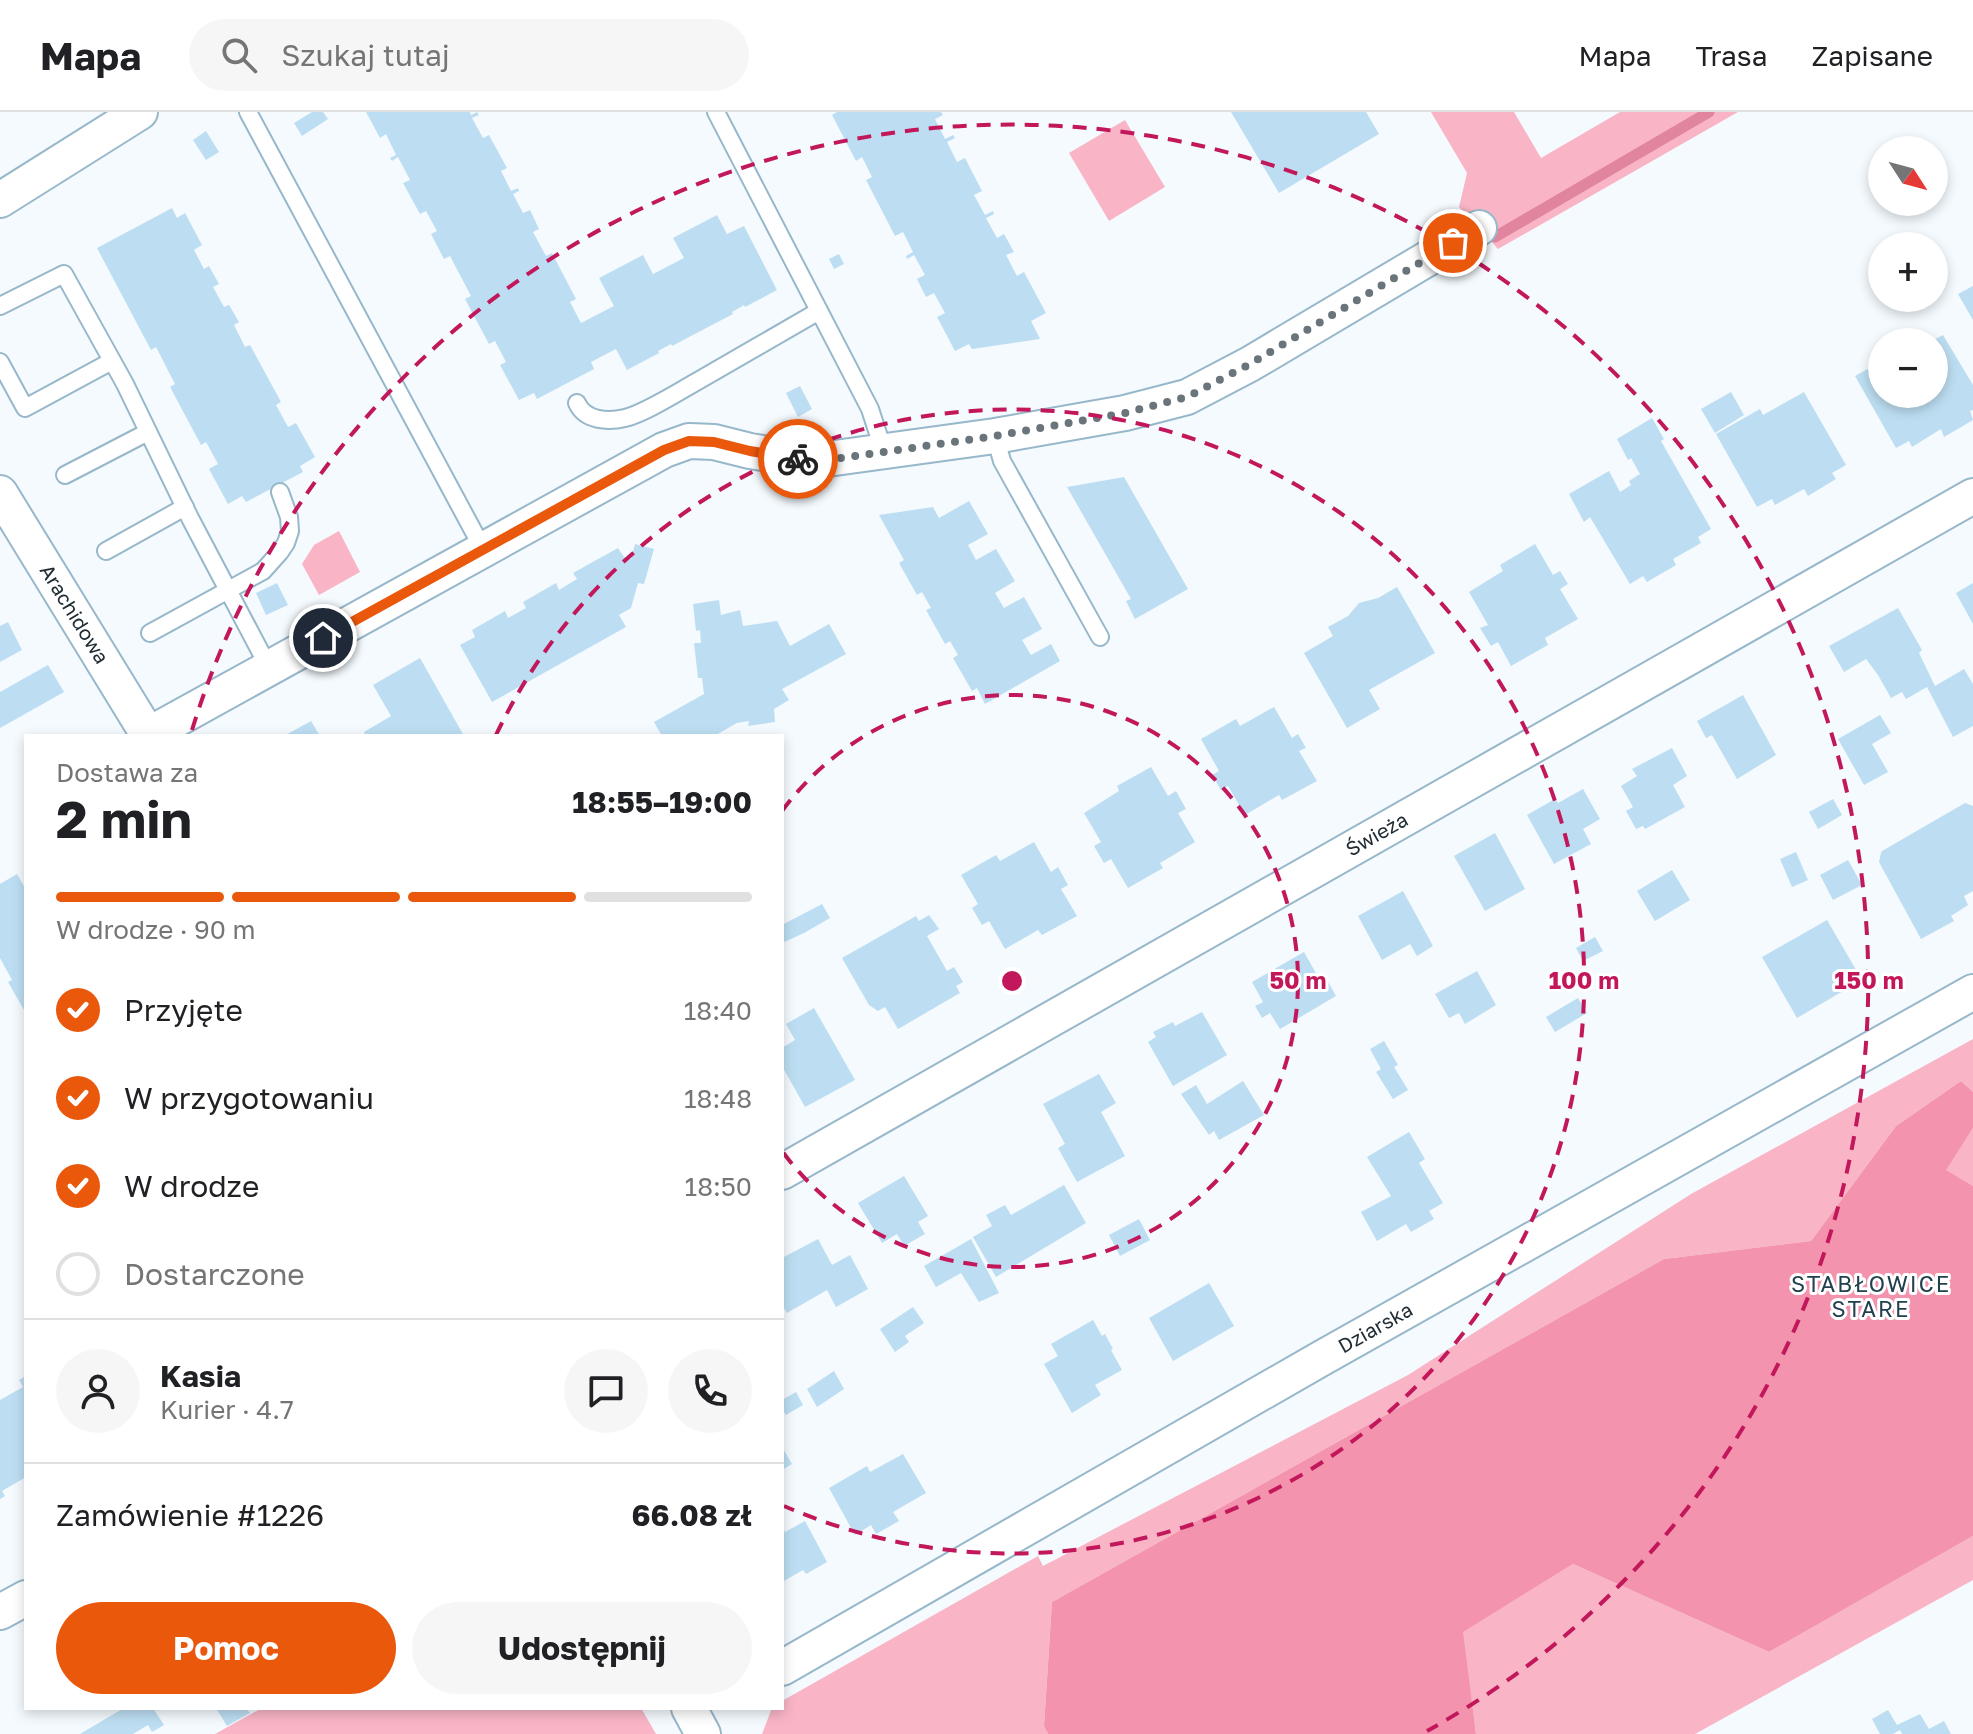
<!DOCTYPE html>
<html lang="pl">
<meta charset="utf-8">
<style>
:root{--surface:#fff;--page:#f6f6f6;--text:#202124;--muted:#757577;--line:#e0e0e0;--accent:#ea580c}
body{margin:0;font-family:"Golos Text",sans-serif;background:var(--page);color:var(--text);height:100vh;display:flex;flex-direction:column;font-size:30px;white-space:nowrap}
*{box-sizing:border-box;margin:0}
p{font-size:26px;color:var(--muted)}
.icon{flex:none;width:44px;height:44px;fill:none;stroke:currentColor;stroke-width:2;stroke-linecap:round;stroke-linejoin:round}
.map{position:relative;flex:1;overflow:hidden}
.details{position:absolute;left:24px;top:622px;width:760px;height:976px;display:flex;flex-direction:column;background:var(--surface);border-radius:0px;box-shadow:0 4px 12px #0003}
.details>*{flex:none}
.needle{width:52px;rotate:126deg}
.fabs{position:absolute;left:1868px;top:24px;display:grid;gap:16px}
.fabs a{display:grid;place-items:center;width:80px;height:80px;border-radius:50%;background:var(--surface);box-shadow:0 4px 12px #0003;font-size:40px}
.pin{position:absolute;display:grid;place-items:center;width:68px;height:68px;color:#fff;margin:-34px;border:4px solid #fff;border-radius:50%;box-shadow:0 2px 8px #0007}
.courier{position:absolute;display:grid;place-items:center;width:80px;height:80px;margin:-40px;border:6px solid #ea580c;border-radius:50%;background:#fff;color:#222;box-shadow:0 2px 10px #0007}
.head em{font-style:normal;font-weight:700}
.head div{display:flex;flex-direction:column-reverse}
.head{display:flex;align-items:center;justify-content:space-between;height:136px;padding:0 32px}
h1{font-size:52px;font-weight:700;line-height:60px}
.bar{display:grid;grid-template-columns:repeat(4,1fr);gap:12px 8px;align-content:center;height:96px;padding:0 32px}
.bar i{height:10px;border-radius:6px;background:var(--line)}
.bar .current{background:var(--accent)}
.bar p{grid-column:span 4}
.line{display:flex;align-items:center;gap:20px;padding:0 32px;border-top:2px solid var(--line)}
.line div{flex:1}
.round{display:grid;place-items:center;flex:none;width:84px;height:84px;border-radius:42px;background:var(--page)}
ol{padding:0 32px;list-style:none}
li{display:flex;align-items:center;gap:24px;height:88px}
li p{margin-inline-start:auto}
li .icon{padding:8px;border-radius:50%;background:var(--accent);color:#fff;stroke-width:4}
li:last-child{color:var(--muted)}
li i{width:44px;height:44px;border:4px solid var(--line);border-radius:50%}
.primary-button{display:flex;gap:16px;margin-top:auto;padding:16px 32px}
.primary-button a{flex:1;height:92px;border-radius:48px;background:var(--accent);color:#fff;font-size:32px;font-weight:700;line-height:92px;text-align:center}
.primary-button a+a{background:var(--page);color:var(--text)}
header{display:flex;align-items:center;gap:48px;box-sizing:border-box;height:112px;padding:0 40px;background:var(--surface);border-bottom:2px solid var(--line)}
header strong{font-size:38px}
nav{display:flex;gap:44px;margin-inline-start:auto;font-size:28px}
.search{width:560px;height:72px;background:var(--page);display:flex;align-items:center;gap:20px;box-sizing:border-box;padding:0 28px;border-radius:44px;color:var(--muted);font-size:30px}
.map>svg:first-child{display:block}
.green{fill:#f9b5c6}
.forest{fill:#f393ad}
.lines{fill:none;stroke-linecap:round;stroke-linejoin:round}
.stream{stroke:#e1849d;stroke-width:11}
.building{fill:#bddef2}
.lane-casing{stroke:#97b7ca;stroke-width:20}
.street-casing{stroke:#97b7ca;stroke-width:38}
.lane{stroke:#fff;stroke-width:16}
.street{stroke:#fff;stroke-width:34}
.done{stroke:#6a757b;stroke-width:8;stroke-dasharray:0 14.4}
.route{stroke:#ea580c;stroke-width:10}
.ring{fill:none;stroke:#c2185b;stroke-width:4;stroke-dasharray:14 10}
.labels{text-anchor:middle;stroke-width:6;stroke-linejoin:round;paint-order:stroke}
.street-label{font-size:20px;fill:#202d34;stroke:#fff}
.neighbourhood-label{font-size:22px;letter-spacing:2px;fill:#23404f;stroke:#fff}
.centre{fill:#c2185b;stroke:#fff;stroke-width:4}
.ring-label{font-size:24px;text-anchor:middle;font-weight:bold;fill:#c2185b;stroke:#fff;stroke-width:6;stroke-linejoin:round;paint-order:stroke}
</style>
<header>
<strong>Mapa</strong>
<div class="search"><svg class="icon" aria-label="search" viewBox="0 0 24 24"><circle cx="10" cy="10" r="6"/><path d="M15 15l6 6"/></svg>Szukaj tutaj</div>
<nav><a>Mapa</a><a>Trasa</a><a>Zapisane</a></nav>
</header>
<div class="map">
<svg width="1973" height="1622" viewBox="0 0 1973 1622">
<rect width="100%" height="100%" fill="#f4fafe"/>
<g class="green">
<path d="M1431,0H1514L1541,46L1620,0H1738L1498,137L1459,95L1467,61Z"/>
<path d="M1125,8L1165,75L1109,109L1069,41Z"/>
<path d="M339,419L360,460L319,483L302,452L314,433Z"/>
<path d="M1973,927V980L1961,969L1896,1014L1811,1129L1664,1147L1052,1490L1044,1614L1048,1622H762L772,1596H782V1589L1038,1444L1043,1454L1408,1263L1691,1082Z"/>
<path d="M1973,1016V1074L1945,1058Z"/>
<path d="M1973,1424V1468L1695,1622H1476L1462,1520L1573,1452L1769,1540Z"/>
<path d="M262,1596H641L656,1622H215Z"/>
</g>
<path class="forest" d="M1961,969L1973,980V1016L1946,1058L1973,1074V1424L1769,1540L1573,1452L1463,1520L1476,1622H1048L1044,1614L1052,1490L1664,1147L1811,1129L1896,1014Z"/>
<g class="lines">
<path class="stream" d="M1495,125L1709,0"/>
</g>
<g class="building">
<path d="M312,0H323L328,7L302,24L294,11Z"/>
<path d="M366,0H470L471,3L477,0L479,3L472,6L483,26L489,23L507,56L501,59L511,79L518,76L519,79L513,82L523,101L530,98L539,117L533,120L546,144L552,141L576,187L570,190L581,211L614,194L599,166L643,143L653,162L684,146L673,126L717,103L727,122L744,114L777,178L745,195L744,193L732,200L733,202L672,234L671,232L658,239L659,241L627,258L616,237L591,250L594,257L537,287L534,281L519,288L500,253L506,250L495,229L489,232L465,187L471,184L450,144L444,147L431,122L437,119L426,99L420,102L403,71L410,68L398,45L392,49L390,46L396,43L386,22L380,26Z"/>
<path d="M837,0H941L943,3L935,7L945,27L953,23L955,26L947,30L957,50L965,46L982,79L974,83L985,103L993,99L994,102L986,106L997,126L1004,122L1014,140L1006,143L1017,164L1024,160L1046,201L1031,209L1040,227L972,237L969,232L955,239L937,205L945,201L934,181L926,185L917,167L925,163L914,143L907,147L906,144L913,140L903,120L895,124L866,68L872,65L862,45L856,49L832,3Z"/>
<path d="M1231,0H1366L1379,22L1279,81Z"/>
<path d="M206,19L219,40L206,48L193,28Z"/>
<path d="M172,96L177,106L185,101L202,133L194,138L204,157L209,154L219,172L213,175L224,195L229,193L239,210L234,213L245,235L250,233L281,290L276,293L288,315L296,311L315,345L300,354L303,360L246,390L242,384L228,392L209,357L218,352L206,330L201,333L170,275L175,272L156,235L151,238L97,136Z"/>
<path d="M839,142L844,152L834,157L829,147Z"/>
<path d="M1973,174V208L1958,182Z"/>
<path d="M1943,223L1973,273V298L1970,299L1973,308L1944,325L1941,317L1912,335L1909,329L1896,336L1855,264L1882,249V282H1934V230H1930Z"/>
<path d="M800,274L812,297L798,305L786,281Z"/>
<path d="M1731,280L1744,303L1715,321L1701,297Z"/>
<path d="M1804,280L1846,353L1832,361L1836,367L1808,384L1804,377L1775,393L1772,387L1757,395L1716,322L1760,297L1763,303Z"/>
<path d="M1652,306L1664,327L1661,329L1711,417L1698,425L1701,431L1673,447L1676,453L1647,470L1643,464L1630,472L1590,405L1584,410L1569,382L1609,359L1620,380L1631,373L1629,369L1640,362L1631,346L1628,348L1617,327Z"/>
<path d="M1124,365L1188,477L1135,507L1126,489L1131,487L1067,375Z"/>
<path d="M969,389L988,422L968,433L976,448L996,437L1015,469L995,481L1004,496L1024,485L1042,517L1022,528L1031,543L1051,532L1060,549L985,592L977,576L972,579L953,546L958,543L950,529L945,532L926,498L931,496L922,480L917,483L899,451L904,448L879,403L933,395L939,406Z"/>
<path d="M635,432L654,437L644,472L638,471L631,496L619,503L626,515L492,590L460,533L475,525L472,518L505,499L508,506L526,496L523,490L556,471L559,478L577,467L573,461L618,436L624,445L631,447Z"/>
<path d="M1535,432L1553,463L1560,459L1568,472L1560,477L1578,507L1545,526L1548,533L1511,554L1498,530L1491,534L1480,516L1488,513L1469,480L1503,459L1500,453Z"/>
<path d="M277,471L288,493L266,503L256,481Z"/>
<path d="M1973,471V512L1956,481Z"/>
<path d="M1397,475L1435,541L1369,578L1380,597L1347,616L1304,541L1333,524L1328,515L1348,504L1359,491L1378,486Z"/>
<path d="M719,488L721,503L740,498L743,514L777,509L790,534L829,512L846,542L782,577L789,588L774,597L775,610L748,614L749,609L737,611L714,624H662L654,610L704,582L702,566H698L694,531H701L700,518L696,519L693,492Z"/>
<path d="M1898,496L1922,538L1919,541L1935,574L1964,557L1973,572V614L1953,625L1927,575L1906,587L1902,580L1891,586L1878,563L1866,547L1844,560L1829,534Z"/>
<path d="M8,510L22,538L0,550V514Z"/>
<path d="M420,546L464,624H366L364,620L391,604L373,573Z"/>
<path d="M48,553L64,580L0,616V580Z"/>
<path d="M1743,583L1776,643L1737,667L1712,623L1706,626L1697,609Z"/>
<path d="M1274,595L1292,626L1298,622L1306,636L1299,639L1317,669L1282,688L1279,683L1245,703L1228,674L1221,678L1212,663L1219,659L1201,627L1236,607L1240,614Z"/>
<path d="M1880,603L1891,621L1872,632L1888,660L1864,673L1838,627Z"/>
<path d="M311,609L320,624H284Z"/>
<path d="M1672,636L1687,664L1673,673L1685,695L1645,717L1643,714L1636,717L1626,699L1633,695L1621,674L1637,664L1632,657Z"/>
<path d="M1151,655L1168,684L1176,679L1186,697L1178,701L1195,730L1160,751L1163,756L1128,776L1111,747L1104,751L1094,734L1101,730L1084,701L1119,679L1117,674Z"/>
<path d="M1583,677L1600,707L1583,717L1591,732L1554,752L1527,703L1555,687L1558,691Z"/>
<path d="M1833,687L1842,703L1818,717L1809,700Z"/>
<path d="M1965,691L1973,694V779L1964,784L1968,793L1951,804L1954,809L1921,827L1879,750L1881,741L1882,739Z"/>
<path d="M1495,721L1525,777L1485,799L1454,744Z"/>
<path d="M1034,730L1051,760L1058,755L1068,773L1061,777L1077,804L1042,823L1038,818L1005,837L989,809L982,813L972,796L978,792L961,763L996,743L1000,749Z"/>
<path d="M1796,740L1808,768L1792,775L1780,747Z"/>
<path d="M1848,748L1862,773L1833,788L1820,763Z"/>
<path d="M1672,758L1690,788L1655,809L1637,779Z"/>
<path d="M17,762L26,778V897L24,898L8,870L12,868L0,846V772Z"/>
<path d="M1403,779L1433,834L1417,844L1410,832L1382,848L1358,804Z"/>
<path d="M822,792L830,806L804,821L782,831V813Z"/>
<path d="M929,803L939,817L927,824L947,859L954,855L963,870L956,874L960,881L898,917L885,895L878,899L869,893L842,846L916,804L919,809Z"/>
<path d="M1827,808L1862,868L1797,906L1762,845Z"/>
<path d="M1595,825L1603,839L1583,849L1576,836Z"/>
<path d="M1304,840L1321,870L1326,866L1336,884L1280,917L1270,901L1262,906L1255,894L1263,890L1252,870Z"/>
<path d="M1477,859L1496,893L1465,912L1459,901L1449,906L1435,882Z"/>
<path d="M1578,886L1587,901L1555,920L1546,905Z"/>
<path d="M814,896L855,968L805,995L782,954V936L795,928L786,912Z"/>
<path d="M1202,900L1227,943L1173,974L1148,930L1156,925L1153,920L1173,910L1175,914Z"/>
<path d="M1384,929L1398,953L1394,955L1408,978L1393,987L1376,960L1381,957L1370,937Z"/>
<path d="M1099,962L1116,991L1101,1000L1125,1044L1077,1070L1058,1036L1065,1032L1043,992Z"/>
<path d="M1243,969L1264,1003L1219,1028L1214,1019L1209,1023L1181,982L1196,973L1207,992Z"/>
<path d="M1409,1020L1425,1047L1419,1051L1443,1091L1429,1099L1434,1107L1411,1120L1406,1112L1377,1129L1361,1100L1391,1084L1367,1045Z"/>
<path d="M904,1064L928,1104L918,1110L925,1122L904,1134L897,1122L882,1131L858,1091Z"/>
<path d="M1064,1073L1086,1111L996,1165L973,1125L992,1114L986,1103L1005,1093L1011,1103Z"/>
<path d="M1139,1107L1150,1128L1120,1144L1109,1123Z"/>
<path d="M818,1127L832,1153L850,1143L868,1177L836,1195L827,1178L787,1201L784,1196L782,1197V1146Z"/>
<path d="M971,1127L999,1181L979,1190L961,1161L936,1175L924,1154Z"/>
<path d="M1209,1171L1234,1214L1173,1249L1149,1206Z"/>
<path d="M913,1195L924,1211L905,1224L909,1230L895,1240L880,1217Z"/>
<path d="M1093,1208L1102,1224L1105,1222L1113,1237L1111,1238L1122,1258L1095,1273L1101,1283L1072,1301L1044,1252L1058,1244L1051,1232Z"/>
<path d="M834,1259L844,1277L817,1295L807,1277Z"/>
<path d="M26,1264V1365L2,1379L5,1384L0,1387V1288L23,1275L19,1268Z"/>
<path d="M796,1280L803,1293L786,1303L782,1297V1288Z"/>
<path d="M782,1335L792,1352L782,1358Z"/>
<path d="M903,1342L926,1381L893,1400L899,1409L876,1422L871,1413L855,1423L829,1376L867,1354L870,1360Z"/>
<path d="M805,1409L827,1450L806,1462L803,1458L782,1470V1415L785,1420Z"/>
<path d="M124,1596H153L164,1613L152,1620L148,1613L133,1622H80Z"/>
<path d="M216,1596H246L250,1601L227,1614Z"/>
<path d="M1888,1598L1897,1613L1920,1602L1929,1617L1944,1609L1951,1622H1902L1900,1618L1893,1622H1880L1872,1607Z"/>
</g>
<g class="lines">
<defs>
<g id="lane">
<path d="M248,0L483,437"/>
<path d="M716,0L870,297L884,340"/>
<path d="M0,194L64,162L125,272L190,406L269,556"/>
<path d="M0,250L25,296L112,249"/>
<path d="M577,291C585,309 608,310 625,306C645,301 678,280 696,270C737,246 778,223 819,199"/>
<path d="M995,324L1002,349L1100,525"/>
<path d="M65,363L148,320"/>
<path d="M106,439L185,395"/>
<path d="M150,521L263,459L280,440L286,431L290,419L289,405L280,380"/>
</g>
<g id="street">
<path d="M0,88L140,0"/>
<path id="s1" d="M0,381L149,624"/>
<path d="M148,623L664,338L689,329L714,330L750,339L813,349L995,324L1125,301L1187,285L1250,252L1479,116"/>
<path id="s2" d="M782,1060L1973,384"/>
<path d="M0,1500L26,1486"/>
<path id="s3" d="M782,1556L1322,1246L1973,880"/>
<path d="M689,1596L703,1622"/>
</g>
</defs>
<use href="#lane" class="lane-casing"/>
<use href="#street" class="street-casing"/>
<use href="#lane" class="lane"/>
<use href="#street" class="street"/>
</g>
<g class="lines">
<path class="done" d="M798,347L813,349L849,345L995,324L1125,301L1187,285L1250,252L1453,131"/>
<path class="route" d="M323,526L664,338L689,329L714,330L750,339L798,347"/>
</g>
<g class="ring">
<path d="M782 699A286 286 0 1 1 782 1039"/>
<path d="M496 623A572 572 0 1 1 784 1394"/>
<path d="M192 618A857 857 0 1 1 1427 1619"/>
</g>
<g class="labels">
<g class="street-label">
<text dy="7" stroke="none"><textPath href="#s1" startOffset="142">Arachidowa</textPath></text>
<text dy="7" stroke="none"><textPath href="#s2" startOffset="684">Świeża</textPath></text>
<text dy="7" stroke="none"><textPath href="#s3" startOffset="684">Dziarska</textPath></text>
</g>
<g class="neighbourhood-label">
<text x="1871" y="1180">STABŁOWICE<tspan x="1871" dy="25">STARE</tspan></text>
</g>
</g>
<circle cx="1012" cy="869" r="12" class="centre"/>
<g class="ring-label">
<text x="1298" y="877">50 m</text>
<text x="1584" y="877">100 m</text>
<text x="1869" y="877">150 m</text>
</g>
</svg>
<div class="fabs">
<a><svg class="needle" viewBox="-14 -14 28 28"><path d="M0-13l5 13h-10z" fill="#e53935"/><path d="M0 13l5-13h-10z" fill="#757577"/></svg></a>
<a>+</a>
<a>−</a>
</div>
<div class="pin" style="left:1453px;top:131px;background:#ea580c"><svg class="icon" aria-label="bag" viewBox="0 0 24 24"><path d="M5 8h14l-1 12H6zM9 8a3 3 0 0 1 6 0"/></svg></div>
<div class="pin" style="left:323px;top:526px;background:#1f2937"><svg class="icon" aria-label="home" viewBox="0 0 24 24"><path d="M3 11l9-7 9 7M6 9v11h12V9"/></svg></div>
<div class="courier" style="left:798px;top:347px"><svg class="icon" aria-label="bike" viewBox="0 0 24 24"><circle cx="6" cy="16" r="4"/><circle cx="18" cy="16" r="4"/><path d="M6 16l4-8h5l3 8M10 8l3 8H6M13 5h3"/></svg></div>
<section class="details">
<div class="head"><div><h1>2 min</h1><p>Dostawa za</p></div><em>18:55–19:00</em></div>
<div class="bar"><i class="current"></i><i class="current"></i><i class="current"></i><i></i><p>W drodze · 90 m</p></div>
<ol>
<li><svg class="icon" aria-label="check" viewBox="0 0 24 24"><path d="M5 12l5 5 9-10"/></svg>Przyjęte<p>18:40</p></li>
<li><svg class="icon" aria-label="check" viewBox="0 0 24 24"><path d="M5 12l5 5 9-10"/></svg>W przygotowaniu<p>18:48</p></li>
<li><svg class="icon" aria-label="check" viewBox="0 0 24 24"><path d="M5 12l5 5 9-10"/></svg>W drodze<p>18:50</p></li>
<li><i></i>Dostarczone</li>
</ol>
<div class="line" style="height:144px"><a class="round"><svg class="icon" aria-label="person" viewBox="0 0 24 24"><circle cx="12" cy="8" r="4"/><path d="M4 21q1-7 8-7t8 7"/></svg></a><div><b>Kasia</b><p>Kurier · 4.7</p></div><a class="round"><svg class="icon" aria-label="chat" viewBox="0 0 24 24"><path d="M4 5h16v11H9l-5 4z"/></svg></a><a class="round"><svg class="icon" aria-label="phone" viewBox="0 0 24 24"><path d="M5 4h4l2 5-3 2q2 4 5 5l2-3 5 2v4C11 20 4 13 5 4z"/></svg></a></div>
<div class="line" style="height:104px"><div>Zamówienie #1226</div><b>66.08 zł</b></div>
<div class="primary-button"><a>Pomoc</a><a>Udostępnij</a></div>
</section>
</div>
